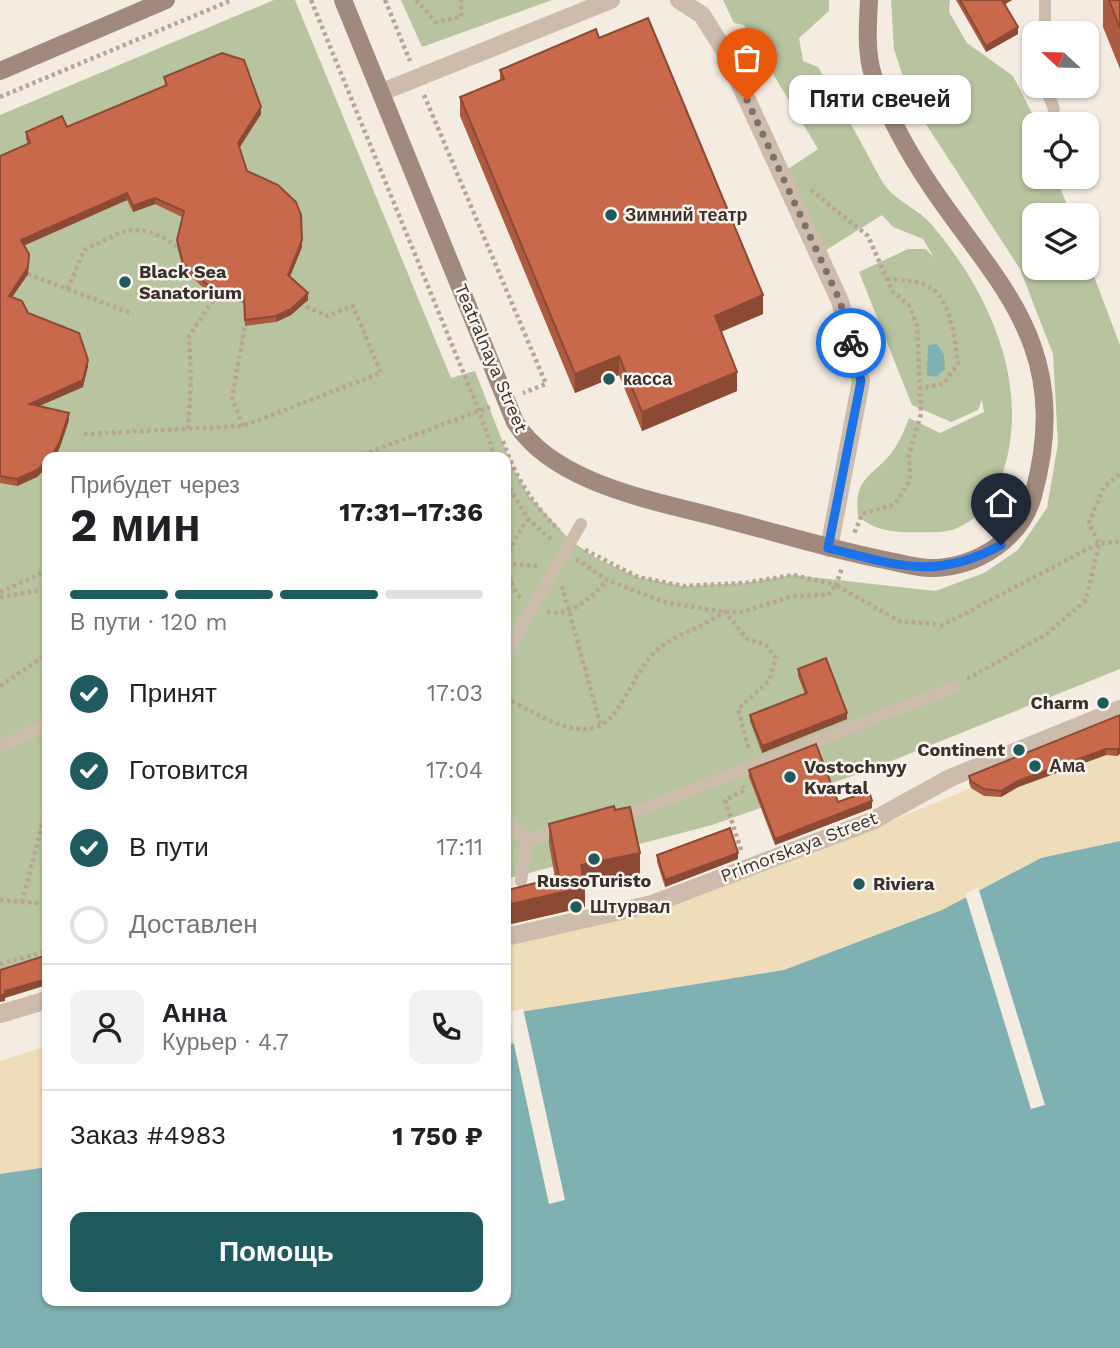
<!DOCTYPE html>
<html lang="ru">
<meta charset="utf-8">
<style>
:root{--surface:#fff;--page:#f2f2f2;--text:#202124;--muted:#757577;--line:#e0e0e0;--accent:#1f5a5e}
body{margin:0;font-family:"Work Sans",sans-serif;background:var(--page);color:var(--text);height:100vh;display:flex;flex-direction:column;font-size:26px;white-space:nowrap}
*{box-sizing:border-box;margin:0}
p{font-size:23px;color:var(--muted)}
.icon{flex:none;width:38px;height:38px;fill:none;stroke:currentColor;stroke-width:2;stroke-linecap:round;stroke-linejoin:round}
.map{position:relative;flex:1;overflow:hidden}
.side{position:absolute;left:42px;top:452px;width:469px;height:854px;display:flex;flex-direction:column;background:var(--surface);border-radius:14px;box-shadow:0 2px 5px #0004}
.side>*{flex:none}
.needle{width:46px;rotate:292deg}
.tools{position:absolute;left:1022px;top:21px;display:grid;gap:14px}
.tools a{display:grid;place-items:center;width:77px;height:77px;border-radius:14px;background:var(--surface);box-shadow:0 2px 5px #0004;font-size:35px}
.pin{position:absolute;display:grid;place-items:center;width:60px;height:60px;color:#fff;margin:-72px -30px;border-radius:50% 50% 50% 0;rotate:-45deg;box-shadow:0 0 7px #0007}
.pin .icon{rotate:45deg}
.courier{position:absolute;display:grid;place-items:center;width:70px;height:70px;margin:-35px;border:5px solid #1a73e8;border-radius:50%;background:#fff;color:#222;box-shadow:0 2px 9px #0007}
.bubble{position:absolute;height:49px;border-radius:14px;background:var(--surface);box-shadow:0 2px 5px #0004;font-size:23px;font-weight:700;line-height:49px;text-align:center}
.overview em{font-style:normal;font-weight:700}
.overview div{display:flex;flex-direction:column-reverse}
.overview{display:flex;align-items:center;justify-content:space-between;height:119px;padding:0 28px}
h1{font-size:46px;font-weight:700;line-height:52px}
.bar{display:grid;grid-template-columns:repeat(4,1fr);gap:10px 7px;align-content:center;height:84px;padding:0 28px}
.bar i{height:9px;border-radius:5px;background:var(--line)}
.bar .selected{background:var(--accent)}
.bar p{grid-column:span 4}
.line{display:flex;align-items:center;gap:18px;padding:0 28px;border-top:2px solid var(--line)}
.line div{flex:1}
.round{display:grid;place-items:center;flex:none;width:74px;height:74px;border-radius:14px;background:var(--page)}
ol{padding:0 28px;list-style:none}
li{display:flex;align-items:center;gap:21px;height:77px}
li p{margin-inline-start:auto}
li .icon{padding:7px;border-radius:50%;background:var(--accent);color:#fff;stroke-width:4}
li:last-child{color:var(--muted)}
li i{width:38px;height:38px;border:4px solid var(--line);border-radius:50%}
.action{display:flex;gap:14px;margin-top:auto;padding:14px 28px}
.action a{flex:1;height:80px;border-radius:14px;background:var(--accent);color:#fff;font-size:28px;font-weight:700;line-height:80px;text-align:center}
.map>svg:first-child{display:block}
.green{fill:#b8c4a0}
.sand{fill:#efdcb8}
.water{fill:#7fb0b2}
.pier{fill:#f4ebe1}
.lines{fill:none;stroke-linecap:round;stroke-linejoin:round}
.path{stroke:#b9a596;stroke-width:4.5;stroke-dasharray:3.5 3.5;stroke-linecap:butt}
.service{stroke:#cdbbac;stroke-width:12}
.pedestrian{stroke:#cdbbac;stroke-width:18}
.minor{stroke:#cdbbac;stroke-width:18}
.secondary{stroke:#a18a7d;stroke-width:18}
.wall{fill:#ac5a40}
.shaded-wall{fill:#8c4a34}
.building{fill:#c8694b;stroke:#8c4a34;stroke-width:2}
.done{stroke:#7c716b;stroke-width:7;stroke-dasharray:0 12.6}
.route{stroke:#1a73e8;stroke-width:9}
.poi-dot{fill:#1f5a5e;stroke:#fbf5ee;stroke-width:2.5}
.labels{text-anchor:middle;stroke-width:5;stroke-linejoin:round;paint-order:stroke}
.poi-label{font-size:18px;font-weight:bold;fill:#3b302b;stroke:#fbf5ee;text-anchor:start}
.street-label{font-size:18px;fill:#3b302b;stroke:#fbf5ee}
</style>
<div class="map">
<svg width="1120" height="1348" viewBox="0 0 1120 1348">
<rect width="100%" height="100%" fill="#f4ebe1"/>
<g class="green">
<path d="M274,0H295L451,378L475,371L512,466L529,496L571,541L598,559L638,577L683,586L744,583L793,575L935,591L984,573L1018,550L1047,508L1058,443L1053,354L1020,269L911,101L894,49L891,0H950L949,12L967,43L1013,76L1034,117L1036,124L1034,177H1056L1071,215H1034V268H1087V258L1120,345V669L869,770L712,825L506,879V457H47V962L0,976V115Z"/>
<path d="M401,0H552L422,47Z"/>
<path d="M723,0H829V11L799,38L803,61L818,67C834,94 850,122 865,150C872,162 878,176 886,187C898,202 918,209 931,224C991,294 1034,390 1000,481C990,507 967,531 939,532C911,532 879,536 858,516C854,480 868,479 888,457C898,446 904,431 909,418L940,433L984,412L982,400L978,410L951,422L912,405L859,272L908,249H926L934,258L923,239L893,227L882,215L826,250L788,169L818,149L744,25L734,23Z"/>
</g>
<g class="sand">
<path d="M1120,754V841L1041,858L942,910L784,970L514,1013L520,1043L506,1044V944L884,824L971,788L984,796L1001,797L1018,787L1106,755Z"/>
<path d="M47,1046V1167L0,1174V1061Z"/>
</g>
<g class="water">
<path d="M937,344L944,355L945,369L936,377L927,375L928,345Z"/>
<path d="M1120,841V1348H0V1174L47,1167V1300H506V1045L519,1042L514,1013L784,970L942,910L1041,858Z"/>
</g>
<g class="pier">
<path d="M978,887L1045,1105L1031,1109L965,894Z"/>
<path d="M523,1008L565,1200L549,1204L513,1040L510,1012Z"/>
</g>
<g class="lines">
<g class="path">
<path d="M311,0L479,411L495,457"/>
<path d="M385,0L410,61"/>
<path d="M416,0L436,22L461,17V0"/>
<path d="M424,95L546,384L523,393"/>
<path d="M0,97L232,0"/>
<path d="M811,190L868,236L892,291L909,305L917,325L921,414L909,455L910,480L895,504L862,514L854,534"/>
<path d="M28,274L133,314"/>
<path d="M887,279C898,280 910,280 920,283C952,290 954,338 958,364L943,384L921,388"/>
<path d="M68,289L84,250C127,230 134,219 177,246"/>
<path d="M243,426L232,398L245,326"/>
<path d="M188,429L191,379L189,336L216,296"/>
<path d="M84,434L243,426L381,373L353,306L327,316L303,305"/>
<path d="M503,441C515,476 532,504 559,530"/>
<path d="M356,457L490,407"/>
<path d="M506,482L528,519L553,541"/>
<path d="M585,550L638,577L683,586L744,583L793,575L836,585L842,568"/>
<path d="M576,559L607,580L664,602L725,612H741L793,596L828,595L836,585L899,621L943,625L1099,543L1120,542"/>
<path d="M506,564L540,566"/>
<path d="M562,586L601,726"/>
<path d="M0,592L47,571"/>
<path d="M0,597L47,589"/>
<path d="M520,598C498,567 509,547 528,519"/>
<path d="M547,612C572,617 592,597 607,580"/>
<path d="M967,679L1047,634L1086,600L1099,543L1089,523L1104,487L1120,474"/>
<path d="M0,686L47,654"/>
<path d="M506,698C535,712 586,749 613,715C627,697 636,674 651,656C670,635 702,628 725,612L747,639L766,645L776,658L769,681L738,709L749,751"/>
<path d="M741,850L725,800L745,790L743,786"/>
<path d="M0,900L47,904"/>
<path d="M22,902L47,806"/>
<path d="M0,964L47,951"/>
</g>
<g class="service">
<path d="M1045,0V33"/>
<path d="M1045,86L1054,109"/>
<path d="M506,654L581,524"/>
<path d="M0,746L47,724"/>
<path d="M618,816L635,812L954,687"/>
<path d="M506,821L527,840L563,829"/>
<path d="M521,881L527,840"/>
</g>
<g class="pedestrian">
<path d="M506,937L652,904L872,821L950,778L1120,709"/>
<path d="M0,1014L47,1000"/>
</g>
<g class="minor">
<path d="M679,0L702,15L724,50L840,301L861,381L829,548"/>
<path d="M382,92L611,0"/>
</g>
<g class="secondary">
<path d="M343,0L515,422C555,486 662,502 731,521C782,534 833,550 885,560C901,563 918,569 935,568C978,566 1021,539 1033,496C1081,322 970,268 900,135C889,114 877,92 871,68C866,45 868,23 869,0"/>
<path d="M0,71L166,0"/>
</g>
</g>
<g class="wall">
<path d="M956,0H1012L1004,5L1018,34L986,52Z"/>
<path d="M1103,0H1120V69L1103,27Z"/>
<path d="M599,38L763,314L721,332L737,391L642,431L619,375L575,393L460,116V97L500,80V70Z"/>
<path d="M164,77L261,114L239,148L247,171L302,247L290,277L308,300L291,315L276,322L245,326L244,303L210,294L183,269L177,246V240L182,217L155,204L133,212L127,200L24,245L29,260L28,274L12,297L28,313L88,366L83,387L39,406L69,420L60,447L55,457H47V467L37,477L17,486L0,483V156L28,144L26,139V132L67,127L165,86Z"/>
<path d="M798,669L847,719L762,753L750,721V715L805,694L798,676Z"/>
<path d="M1120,715L1117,756L1106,755L1018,787L1001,797L984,796L971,788L969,783V776Z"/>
<path d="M749,770L838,802L872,808L775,845L749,777Z"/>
<path d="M615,810L640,874L585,885V907L511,924L508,911V890L555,878L549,844V824Z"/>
<path d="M657,855L738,859L665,887L657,862Z"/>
</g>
<g class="shaded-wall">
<path d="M1001,0H1012L1001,6Z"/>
<path d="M1018,27V34L986,52V46Z"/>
<path d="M261,107V114L238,150V143Z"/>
<path d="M127,193V200L21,247V240Z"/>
<path d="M155,198V204L133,212V206Z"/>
<path d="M302,240V247L288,281V275Z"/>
<path d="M29,254L28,274L9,302V296Z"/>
<path d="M308,293V300L291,315L276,322V316Z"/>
<path d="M763,295V314L715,334V316Z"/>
<path d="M619,356V375L575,393V374Z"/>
<path d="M88,360V366L83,387L30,410V404Z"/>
<path d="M737,372V391L642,431V412Z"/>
<path d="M69,413V420L60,447L55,457H51Z"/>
<path d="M47,461V467L37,477L17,486V479Z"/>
<path d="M847,713V719L762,753V746Z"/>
<path d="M1120,748V754L1117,756V749Z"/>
<path d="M1106,749V755L1018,787L1001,797V791L1018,781Z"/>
<path d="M872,801V808L775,845V839Z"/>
<path d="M640,853V874L581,886V865Z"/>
<path d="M738,853V859L665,887V880Z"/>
<path d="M585,887V907L511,924V904Z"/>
<path d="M47,979V985L5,998V1001L0,1002V996L5,991Z"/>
</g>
<g class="building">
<path d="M960,0H1002L1018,27L986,46Z"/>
<path d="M1109,0H1120V28Z"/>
<path d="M648,18L763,295L715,316L737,372L642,412L619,356L575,374L460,97L504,79L500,70L596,29L599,38Z"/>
<path d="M222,53L244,60L261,107L238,143L247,171L278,185L296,202L301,215L302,240L288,275L308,293L291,309L276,316L245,320L244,296L210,287L183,263L177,240L184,211L155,198L133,206L127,193L21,240L29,254L28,267L9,296L22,301L28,313L79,333L88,360L83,380L30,404L69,413L60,441L51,457H47V461L37,470L17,479L0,476V156L30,143L26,132L62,116L67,127L167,85L164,77Z"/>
<path d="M826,658L847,713L762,746L750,715L807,693L798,669Z"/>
<path d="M1120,715V748L1117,749H1106L1018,781L1001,791L984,789L971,781L969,776Z"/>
<path d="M816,744L838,802L869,791L872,801L775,839L749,770Z"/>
<path d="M614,806L615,810L630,807L640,853L581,865L585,887L511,904L508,890L559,877L549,824Z"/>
<path d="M730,828L738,853L665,880L657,855Z"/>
<path d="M47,955V979L5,991V994L0,996V970Z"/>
</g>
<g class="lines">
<path class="done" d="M747,100L840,301L851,343"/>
<path class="route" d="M851,343L861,381L828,548C897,565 936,581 1001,545"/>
</g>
<g class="poi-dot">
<circle cx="611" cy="215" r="7"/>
<circle cx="125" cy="282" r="7"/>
<circle cx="609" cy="379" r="7"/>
<circle cx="1103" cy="703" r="7"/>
<circle cx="1019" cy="750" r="7"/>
<circle cx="1035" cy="766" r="7"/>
<circle cx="790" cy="777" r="7"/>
<circle cx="594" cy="859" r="7"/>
<circle cx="859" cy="884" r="7"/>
<circle cx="576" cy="907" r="7"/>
</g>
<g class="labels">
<g class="poi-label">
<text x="625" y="221">Зимний театр</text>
<text x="139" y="278">Black Sea<tspan x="139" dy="21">Sanatorium</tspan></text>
<text x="623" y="385">касса</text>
<text x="1089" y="709" text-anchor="end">Charm</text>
<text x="1005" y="756" text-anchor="end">Continent</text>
<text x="1049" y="772">Ама</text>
<text x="804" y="773">Vostochnyy<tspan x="804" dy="21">Kvartal</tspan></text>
<text x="594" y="887" text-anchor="middle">RussoTuristo</text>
<text x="873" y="890">Riviera</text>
<text x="590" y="913">Штурвал</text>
</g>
<g class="street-label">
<text transform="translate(491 358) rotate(67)" y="6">Teatralnaya Street</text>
<text transform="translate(799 847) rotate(-21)" y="6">Primorskaya Street</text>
</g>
</g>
</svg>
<div class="tools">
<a><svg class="needle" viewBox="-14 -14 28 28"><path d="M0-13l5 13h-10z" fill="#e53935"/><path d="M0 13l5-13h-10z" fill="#757577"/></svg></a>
<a><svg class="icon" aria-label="locate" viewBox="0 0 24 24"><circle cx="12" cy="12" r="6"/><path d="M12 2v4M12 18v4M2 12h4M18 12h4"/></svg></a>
<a><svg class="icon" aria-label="layers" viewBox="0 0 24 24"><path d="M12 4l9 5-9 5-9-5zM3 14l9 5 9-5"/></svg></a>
</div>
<div class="pin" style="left:747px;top:100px;background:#ea580c"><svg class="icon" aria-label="bag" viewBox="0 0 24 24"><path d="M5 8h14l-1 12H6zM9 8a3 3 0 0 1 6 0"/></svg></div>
<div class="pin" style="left:1001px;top:545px;background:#1f2937"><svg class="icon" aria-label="home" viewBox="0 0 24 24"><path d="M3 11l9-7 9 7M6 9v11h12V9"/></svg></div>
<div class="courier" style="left:851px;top:343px"><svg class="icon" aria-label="bike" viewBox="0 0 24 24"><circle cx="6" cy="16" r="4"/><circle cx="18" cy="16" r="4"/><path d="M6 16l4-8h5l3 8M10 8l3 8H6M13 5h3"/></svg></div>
<div class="bubble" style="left:789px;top:75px;width:182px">Пяти свечей</div>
<section class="side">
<div class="overview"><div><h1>2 мин</h1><p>Прибудет через</p></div><em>17:31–17:36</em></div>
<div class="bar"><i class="selected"></i><i class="selected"></i><i class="selected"></i><i></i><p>В пути · 120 m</p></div>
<ol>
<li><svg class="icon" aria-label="check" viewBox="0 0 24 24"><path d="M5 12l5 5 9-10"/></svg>Принят<p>17:03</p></li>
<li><svg class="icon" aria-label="check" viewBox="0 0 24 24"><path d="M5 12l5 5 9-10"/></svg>Готовится<p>17:04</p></li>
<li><svg class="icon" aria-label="check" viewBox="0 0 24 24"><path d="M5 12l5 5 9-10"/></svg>В пути<p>17:11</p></li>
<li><i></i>Доставлен</li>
</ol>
<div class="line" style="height:126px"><a class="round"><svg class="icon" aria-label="person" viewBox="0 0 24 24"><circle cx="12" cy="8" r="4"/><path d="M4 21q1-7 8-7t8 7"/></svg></a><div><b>Анна</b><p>Курьер · 4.7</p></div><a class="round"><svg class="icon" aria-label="phone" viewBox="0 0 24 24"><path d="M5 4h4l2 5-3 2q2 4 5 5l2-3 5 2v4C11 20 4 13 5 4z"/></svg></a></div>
<div class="line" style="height:91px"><div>Заказ #4983</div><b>1 750 ₽</b></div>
<div class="action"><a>Помощь</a></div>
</section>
</div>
